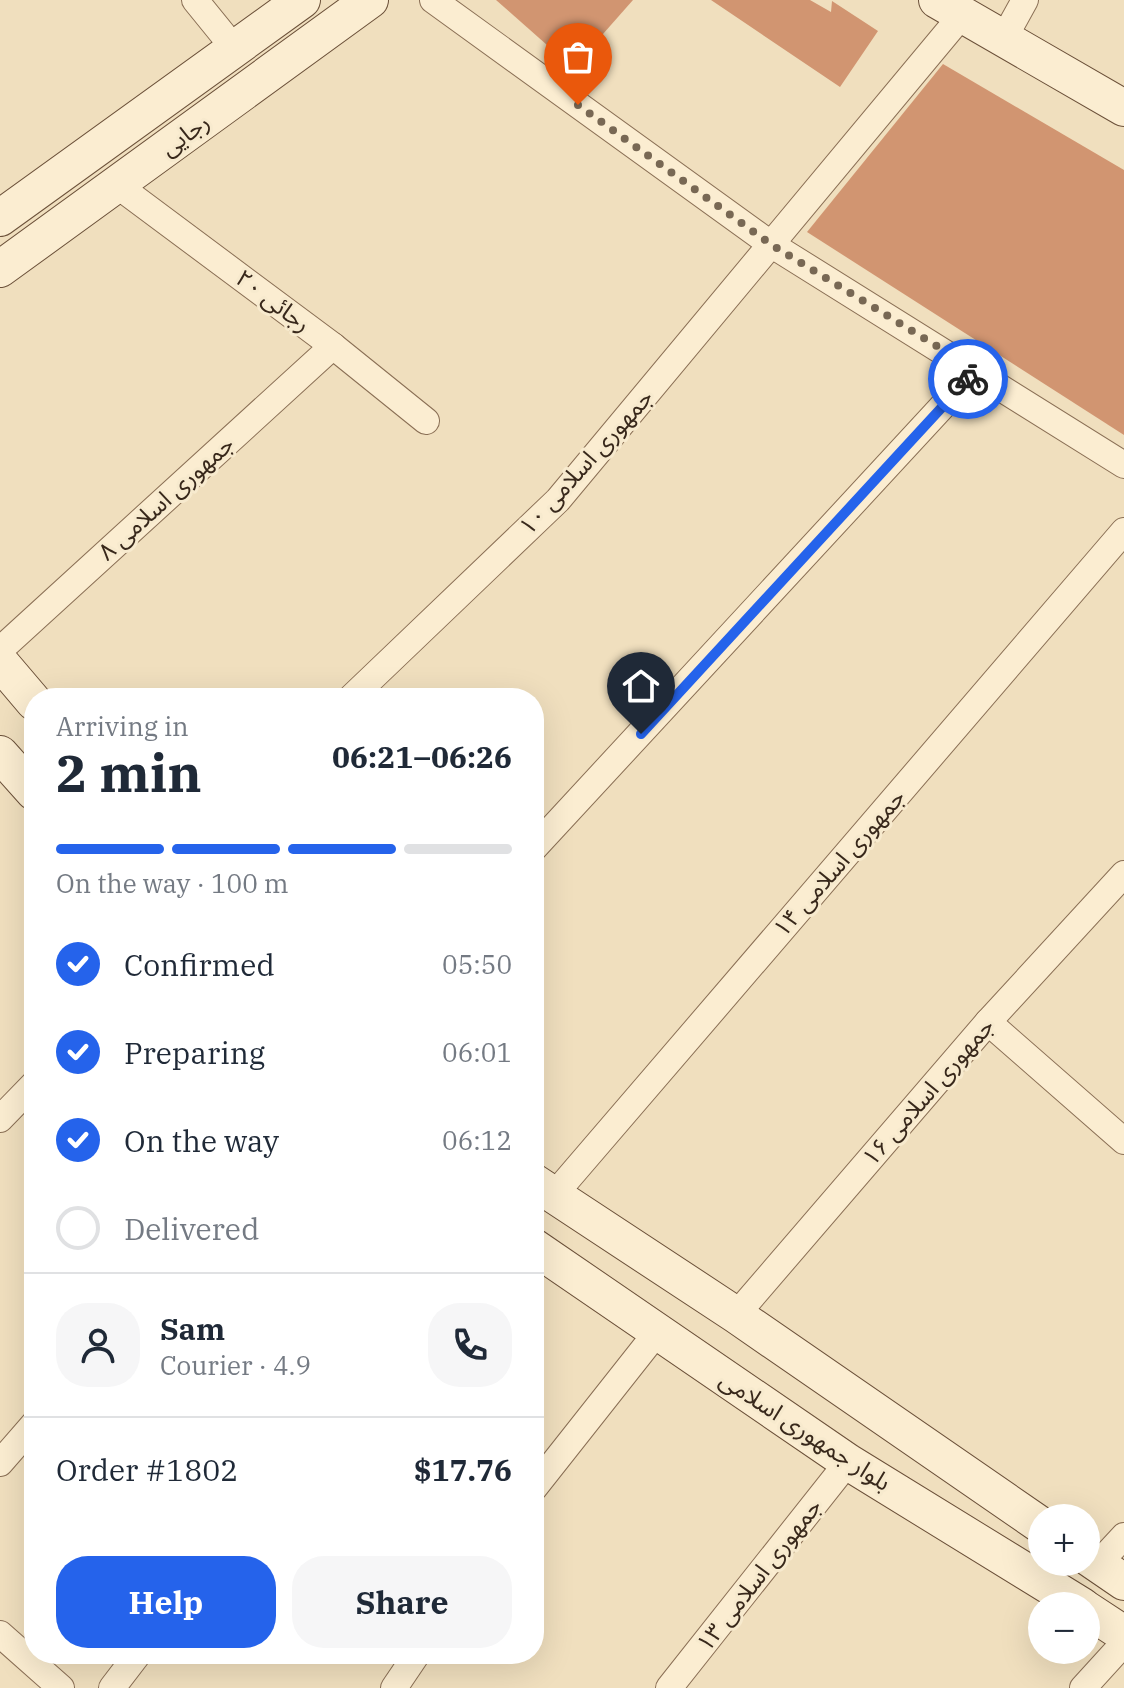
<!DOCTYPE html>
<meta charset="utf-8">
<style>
:root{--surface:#fff;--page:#f6f6f7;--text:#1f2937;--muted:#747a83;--line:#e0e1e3;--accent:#2563eb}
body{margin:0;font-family:"IBM Plex Serif","Noto Sans Arabic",serif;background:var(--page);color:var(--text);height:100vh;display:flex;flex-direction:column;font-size:30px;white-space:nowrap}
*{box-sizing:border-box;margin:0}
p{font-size:26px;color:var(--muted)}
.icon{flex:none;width:44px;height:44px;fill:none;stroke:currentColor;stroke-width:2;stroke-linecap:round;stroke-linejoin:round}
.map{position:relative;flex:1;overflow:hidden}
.panel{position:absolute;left:24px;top:688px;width:520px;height:976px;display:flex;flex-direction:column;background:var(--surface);border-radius:32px;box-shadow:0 8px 32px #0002}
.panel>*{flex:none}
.buttons{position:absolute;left:1028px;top:1504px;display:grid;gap:16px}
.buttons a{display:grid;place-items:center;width:72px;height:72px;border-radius:50%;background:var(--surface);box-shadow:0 8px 32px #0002;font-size:40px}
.pin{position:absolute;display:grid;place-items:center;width:68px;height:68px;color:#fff;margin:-82px -34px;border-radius:50% 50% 50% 0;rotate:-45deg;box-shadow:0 0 8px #0007}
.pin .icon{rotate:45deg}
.courier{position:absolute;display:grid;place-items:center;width:80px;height:80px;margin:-40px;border:6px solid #2563eb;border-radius:50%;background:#fff;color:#222;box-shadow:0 2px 10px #0007}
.headline em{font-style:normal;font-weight:700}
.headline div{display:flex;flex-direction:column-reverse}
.headline{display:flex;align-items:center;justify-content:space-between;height:136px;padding:0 32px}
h1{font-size:52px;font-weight:700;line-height:60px}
.bar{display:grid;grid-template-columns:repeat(4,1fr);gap:12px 8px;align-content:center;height:96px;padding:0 32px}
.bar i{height:10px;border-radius:6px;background:var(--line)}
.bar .selected{background:var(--accent)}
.bar p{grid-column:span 4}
.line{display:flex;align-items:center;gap:20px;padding:0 32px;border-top:2px solid var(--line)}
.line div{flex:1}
.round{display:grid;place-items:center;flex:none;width:84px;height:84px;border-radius:32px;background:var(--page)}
ol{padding:0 32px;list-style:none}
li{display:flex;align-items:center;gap:24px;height:88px}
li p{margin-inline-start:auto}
li .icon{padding:8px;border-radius:50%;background:var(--accent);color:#fff;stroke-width:4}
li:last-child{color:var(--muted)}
li i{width:44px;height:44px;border:4px solid var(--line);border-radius:50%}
.cta{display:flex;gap:16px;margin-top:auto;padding:16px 32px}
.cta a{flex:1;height:92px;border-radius:32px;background:var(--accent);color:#fff;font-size:32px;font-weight:700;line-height:92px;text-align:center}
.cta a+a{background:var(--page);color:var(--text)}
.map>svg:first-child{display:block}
.building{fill:#d19571}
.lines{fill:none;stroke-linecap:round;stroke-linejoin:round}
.street-casing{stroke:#8a6f55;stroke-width:28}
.secondary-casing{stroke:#6b5039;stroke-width:38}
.street{stroke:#fbedd1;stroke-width:26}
.secondary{stroke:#fbedd1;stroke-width:36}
.done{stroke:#786854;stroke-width:8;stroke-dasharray:0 14.4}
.route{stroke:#2563eb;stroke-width:10}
.labels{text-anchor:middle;stroke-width:6;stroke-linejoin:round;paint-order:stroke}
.street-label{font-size:24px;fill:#38281b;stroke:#f7eace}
</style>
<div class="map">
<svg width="1124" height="1688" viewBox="0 0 1124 1688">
<rect width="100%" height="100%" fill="#f0dfbe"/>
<g class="building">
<path d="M496,0H633L573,68Z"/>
<path d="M711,0H810L831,12L832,1L878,31L840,87Z"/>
<path d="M943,64L1124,170V435L807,232Z"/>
</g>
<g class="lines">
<defs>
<g id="street">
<path d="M195,0L234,48"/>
<path d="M433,0L772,245L1124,465"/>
<path d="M1004,38L1025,0"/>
<path d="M117,185L333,346L426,421"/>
<path d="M0,650L333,346"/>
<path d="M351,698L558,500L962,15"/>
<path d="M534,848L976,370"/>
<path d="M988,1022L1124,1141"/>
<path d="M0,1119L34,1084"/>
<path d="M554,1195L1124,531"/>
<path d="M736,1315L988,1022L1124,874"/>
<path d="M0,1463L34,1424"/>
<path d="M534,1488L658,1331"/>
<path d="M1098,1564L1124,1536"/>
<path d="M0,1634L61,1688"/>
<path d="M112,1688L138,1654"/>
<path d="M394,1688L417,1654"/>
<path d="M669,1688L848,1462"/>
<path d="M1083,1688L1124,1643"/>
</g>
<g id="secondary">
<path d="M937,0L1124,108"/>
<path d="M0,218L302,0"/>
<path d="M0,269L370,0"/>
<path d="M0,662L34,702"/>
<path d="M0,754L34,792"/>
<path d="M534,1182L736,1315L1042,1526"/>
<path d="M534,1247L848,1462L1082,1606"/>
<path d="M1086,1556L1124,1582"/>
<path d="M1086,1609L1124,1634"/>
</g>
</defs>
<use href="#street" class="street-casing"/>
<use href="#secondary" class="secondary-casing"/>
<use href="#street" class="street"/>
<use href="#secondary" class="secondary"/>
</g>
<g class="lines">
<path class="done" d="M578,105L772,245L976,370L968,379"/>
<path class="route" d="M641,734L968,379"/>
</g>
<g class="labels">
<g class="street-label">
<text transform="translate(185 135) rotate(-36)" y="8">رجایی</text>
<text transform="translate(273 301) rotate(37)" y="8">رجائی ۲۰</text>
<text transform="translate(586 462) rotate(-48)" y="8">جمهوری اسلامی ۱۰</text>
<text transform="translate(166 498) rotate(-42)" y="8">جمهوری اسلامی ۸</text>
<text transform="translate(839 863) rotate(-49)" y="8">جمهوری اسلامی ۱۴</text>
<text transform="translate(928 1092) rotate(-49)" y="8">جمهوری اسلامی ۱۶</text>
<text transform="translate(805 1431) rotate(33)" y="8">بلوار جمهوری اسلامی</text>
<text transform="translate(759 1575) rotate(-52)" y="8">جمهوری اسلامی ۱۳</text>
</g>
</g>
</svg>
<div class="buttons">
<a>+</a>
<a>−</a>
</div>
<div class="pin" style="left:578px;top:105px;background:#ea580c"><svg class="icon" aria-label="bag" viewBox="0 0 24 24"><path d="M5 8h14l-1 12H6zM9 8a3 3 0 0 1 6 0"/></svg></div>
<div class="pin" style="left:641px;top:734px;background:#1f2937"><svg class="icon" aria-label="home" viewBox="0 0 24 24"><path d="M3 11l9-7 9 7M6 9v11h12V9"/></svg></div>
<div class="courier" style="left:968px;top:379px"><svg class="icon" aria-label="bike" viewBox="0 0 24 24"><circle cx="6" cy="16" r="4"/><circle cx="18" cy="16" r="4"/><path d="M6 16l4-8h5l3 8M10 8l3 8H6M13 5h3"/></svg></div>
<section class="panel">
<div class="headline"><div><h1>2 min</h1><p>Arriving in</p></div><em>06:21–06:26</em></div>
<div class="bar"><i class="selected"></i><i class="selected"></i><i class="selected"></i><i></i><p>On the way · 100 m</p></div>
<ol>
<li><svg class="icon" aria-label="check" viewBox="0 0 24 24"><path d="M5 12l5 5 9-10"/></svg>Confirmed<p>05:50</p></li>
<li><svg class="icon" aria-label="check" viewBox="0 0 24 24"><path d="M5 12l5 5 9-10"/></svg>Preparing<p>06:01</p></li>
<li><svg class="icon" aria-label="check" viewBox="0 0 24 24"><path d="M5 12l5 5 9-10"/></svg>On the way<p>06:12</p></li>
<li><i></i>Delivered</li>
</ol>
<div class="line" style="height:144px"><a class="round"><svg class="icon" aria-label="person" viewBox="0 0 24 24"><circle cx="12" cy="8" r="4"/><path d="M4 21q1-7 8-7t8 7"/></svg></a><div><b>Sam</b><p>Courier · 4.9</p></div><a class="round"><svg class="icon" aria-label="phone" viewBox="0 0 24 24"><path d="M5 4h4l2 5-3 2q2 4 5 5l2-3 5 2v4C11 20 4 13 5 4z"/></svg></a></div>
<div class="line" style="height:104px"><div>Order #1802</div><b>$17.76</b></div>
<div class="cta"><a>Help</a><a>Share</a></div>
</section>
</div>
